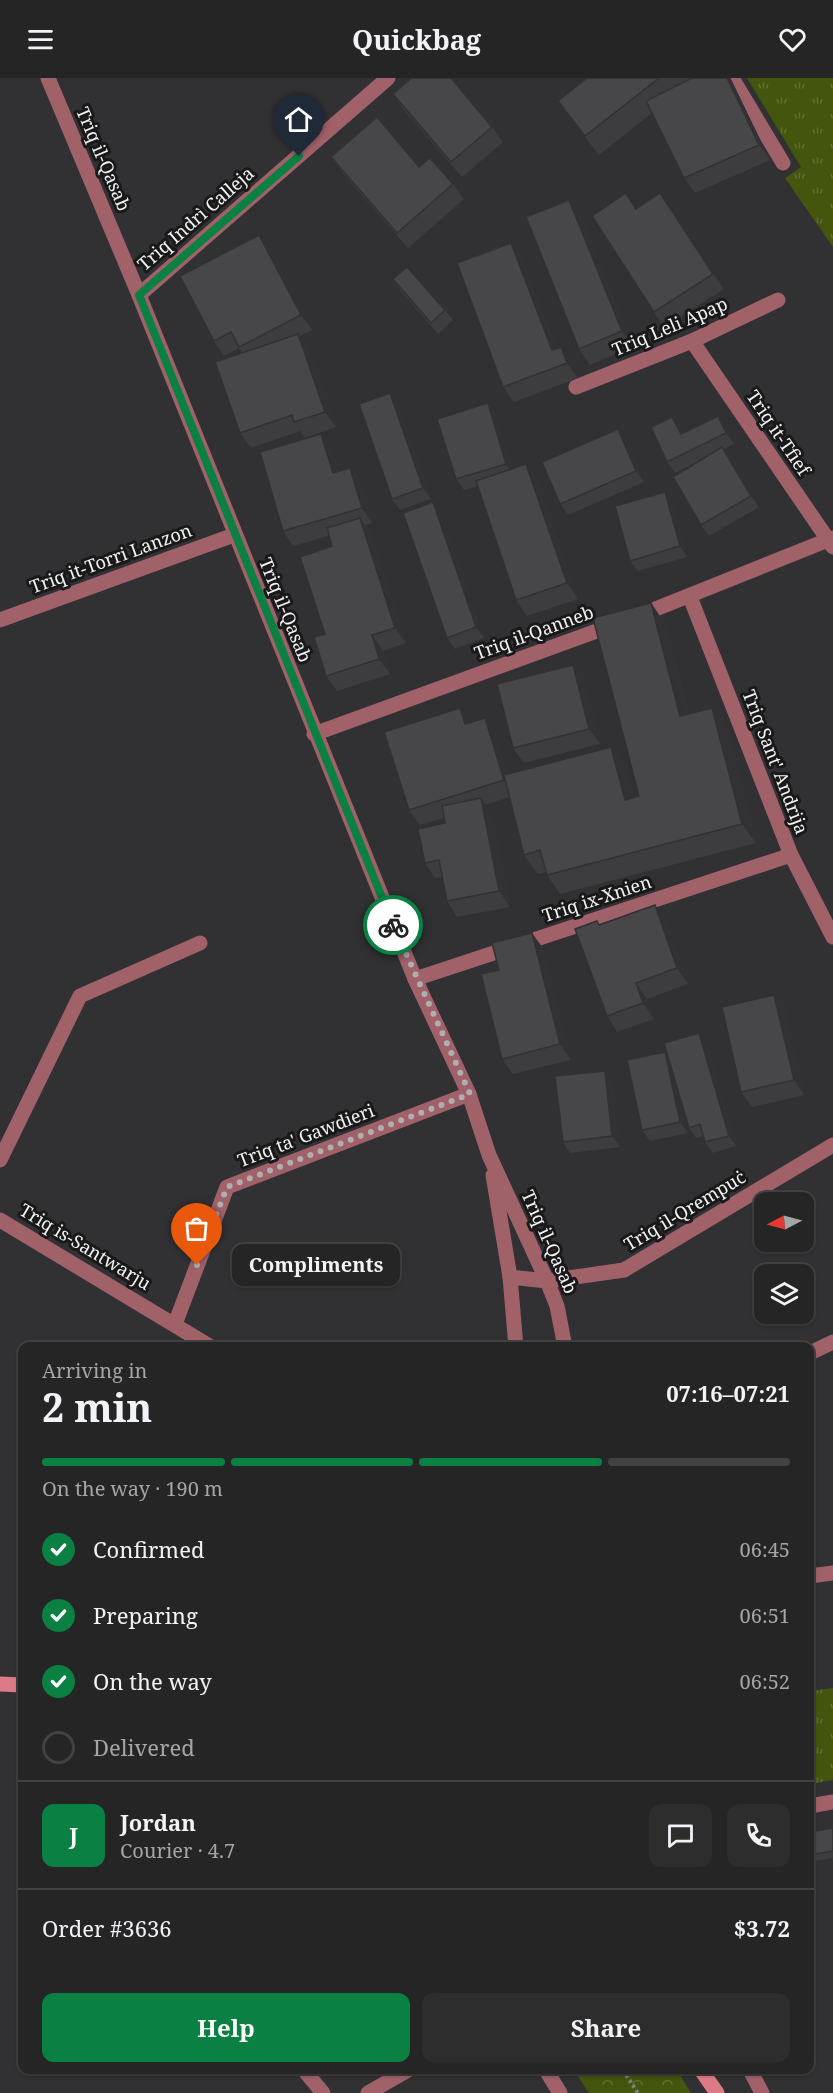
<!DOCTYPE html>
<meta charset="utf-8">
<style>
:root{--surface:#252526;--page:#2d2d2e;--text:#f1f3f6;--muted:#a3a5a7;--line:#424243;--accent:#0b8043}
body{margin:0;font-family:"Noto Serif",serif;background:var(--page);color:var(--text);height:100vh;display:flex;flex-direction:column;font-size:22px;white-space:nowrap}
*{box-sizing:border-box;margin:0}
p{font-size:20px;color:var(--muted)}
.icon{flex:none;width:33px;height:33px;fill:none;stroke:currentColor;stroke-width:2;stroke-linecap:round;stroke-linejoin:round}
.map{position:relative;flex:1;overflow:hidden}
.drawer{position:absolute;left:18px;top:1264px;width:796px;height:732px;display:flex;flex-direction:column;background:var(--surface);border-radius:12px;box-shadow:0 2px 4px #0004,0 0 0 2px var(--line)}
.drawer>*{flex:none}
.needle{width:39px;rotate:264deg}
.fabs{position:absolute;left:754px;top:1114px;display:grid;gap:12px}
.fabs a{display:grid;place-items:center;width:60px;height:60px;border-radius:12px;background:var(--surface);box-shadow:0 2px 4px #0004,0 0 0 2px var(--line);font-size:30px}
.pin{position:absolute;display:grid;place-items:center;width:51px;height:51px;color:#fff;margin:-62px -26px;border-radius:50% 50% 50% 0;rotate:-45deg;box-shadow:0 0 6px #0007}
.pin .icon{rotate:45deg}
.courier{position:absolute;display:grid;place-items:center;width:60px;height:60px;margin:-30px;border:4px solid #0b8043;border-radius:50%;background:#fff;color:#222;box-shadow:0 2px 8px #0007}
.bubble{position:absolute;height:42px;border-radius:12px;background:var(--surface);box-shadow:0 2px 4px #0004,0 0 0 2px var(--line);font-size:20px;font-weight:700;line-height:42px;text-align:center}
.headline em{font-style:normal;font-weight:700}
.headline div{display:flex;flex-direction:column-reverse}
.headline{display:flex;align-items:center;justify-content:space-between;height:102px;padding:0 24px}
h1{font-size:39px;font-weight:700;line-height:45px}
.bar{display:grid;grid-template-columns:repeat(4,1fr);gap:9px 6px;align-content:center;height:72px;padding:0 24px}
.bar i{height:8px;border-radius:4px;background:var(--line)}
.bar .selected{background:var(--accent)}
.bar p{grid-column:span 4}
.line{display:flex;align-items:center;gap:15px;padding:0 24px;border-top:2px solid var(--line)}
.line div{flex:1}
.round{display:grid;place-items:center;flex:none;width:63px;height:63px;border-radius:12px;background:var(--page)}
ol{padding:0 24px;list-style:none}
li{display:flex;align-items:center;gap:18px;height:66px}
li p{margin-inline-start:auto}
li .icon{padding:6px;border-radius:50%;background:var(--accent);color:#fff;stroke-width:4}
li:last-child{color:var(--muted)}
li i{width:33px;height:33px;border:3px solid var(--line);border-radius:50%}
.cta{display:flex;gap:12px;margin-top:auto;padding:12px 24px}
.cta a{flex:1;height:69px;border-radius:12px;background:var(--accent);color:#fff;font-size:24px;font-weight:700;line-height:69px;text-align:center}
.cta a+a{background:var(--page);color:var(--text)}
header{display:flex;justify-content:space-between;align-items:center;height:78px;padding:0 24px;background:var(--surface);font-size:27px;font-weight:700}
.map>svg:first-child{display:block}
.grass{fill:url(#grass-tufts)}
.park{fill:url(#park-crowns)}
.lines{fill:none;stroke-linecap:round;stroke-linejoin:round}
.path{stroke:#807f81;stroke-width:4;stroke-dasharray:3 3;stroke-linecap:butt}
.street{stroke:#a06169;stroke-width:15}
.secondary{stroke:#de7a87;stroke-width:15}
.wall{fill:#3d3c3f}
.shaded-wall{fill:#323133}
.building{fill:#474649;stroke:#323133;stroke-width:1.5}
.done{stroke:#afaeb0;stroke-width:6;stroke-dasharray:0 10.8}
.route{stroke:#0b8043;stroke-width:8}
.labels{text-anchor:middle;stroke-width:6;stroke-linejoin:round;paint-order:stroke}
.street-label{font-size:18px;fill:#f3f2f4;stroke:#19191a}
</style>
<header><svg class="icon" aria-label="menu" viewBox="0 0 24 24"><path d="M4 6h16M4 12h16M4 18h16"/></svg>Quickbag<svg class="icon" aria-label="heart" viewBox="0 0 24 24"><path d="M12 20l-8-8c-3-5 5-10 8-4 3-6 11-1 8 4z"/></svg></header>
<div class="map">
<svg width="833" height="2015" viewBox="0 0 833 2015">
<defs>
<pattern id="grass-tufts" width="24" height="20" patternUnits="userSpaceOnUse" patternTransform="scale(1.5)"><rect width="24" height="20" fill="#44550e"/><path d="M3 7l-1-3M5 7V3M7 7l1-3M15 17l-1-3M17 17v-4M19 17l1-3" fill="none" stroke="#5f6e32"/></pattern>
<pattern id="park-crowns" width="20" height="18" patternUnits="userSpaceOnUse" patternTransform="scale(1.5)"><rect width="20" height="18" fill="#44550e"/><path d="M2 6a3 3 0 1 1 6 0M12 15a3 3 0 1 1 6 0" fill="none" stroke="#5f6e32"/></pattern>
</defs>
<rect width="100%" height="100%" fill="#313133"/>
<g class="grass">
<path d="M747,0H833V169L785,100L801,89Z"/>
<path d="M833,1610V1702L810,1706V1613Z"/>
</g>
<path class="park" d="M574,1992H677L691,2015H589Z"/>
<g class="lines">
<path class="path" d="M623,1992L638,2015"/>
<g class="street">
<path d="M48,0L139,217L415,901L469,1016L489,1077L547,1203L557,1228L565,1269"/>
<path d="M732,0L783,85"/>
<path d="M139,217L388,0"/>
<path d="M692,263L833,469"/>
<path d="M576,309L692,263L778,222"/>
<path d="M690,519L791,777L833,859"/>
<path d="M638,538L833,460"/>
<path d="M0,542L234,457"/>
<path d="M314,656L616,546"/>
<path d="M415,901L791,777"/>
<path d="M0,1082L80,918L200,865"/>
<path d="M493,1097L510,1199L516,1269"/>
<path d="M0,1142L211,1269"/>
<path d="M510,1199L547,1203L624,1192L833,1067"/>
<path d="M175,1246L227,1109L469,1016"/>
<path d="M810,1275L833,1264"/>
<path d="M810,1498L833,1495"/>
<path d="M810,1728L833,1724"/>
<path d="M304,1992L323,2015"/>
<path d="M546,1992L560,2015"/>
<path d="M750,1992L762,2015"/>
<path d="M368,2015L408,1992"/>
</g>
<g class="secondary">
<path d="M0,1606L22,1607"/>
<path d="M701,1992L717,2015"/>
</g>
</g>
<g class="wall">
<path d="M587,0H730L770,82L695,115L684,100L652,35L599,77L572,43L558,23Z"/>
<path d="M393,16L492,49L503,64L462,99L404,32Z"/>
<path d="M331,79L419,89L453,106L464,121L408,170L342,94Z"/>
<path d="M637,130H671L724,211L664,249L654,234Z"/>
<path d="M580,137L633,269L590,287L579,271Z"/>
<path d="M269,172L312,252L300,258L309,271L336,349L305,360L300,353L251,370L240,355L242,275L239,270L224,278L214,263Z"/>
<path d="M522,180L556,271L572,284L578,300L514,324L503,309Z"/>
<path d="M393,201L445,232L453,242L438,256L400,212Z"/>
<path d="M488,325L495,336L512,391L526,386L537,402L578,521L527,538L516,522L478,408L464,412L456,401Z"/>
<path d="M397,326L431,421L400,432L392,421Z"/>
<path d="M718,338L726,349L734,366L724,371L759,429L709,458L701,447L698,384L675,395L667,384L672,339L683,356Z"/>
<path d="M618,351L625,362L644,404L568,437L560,426Z"/>
<path d="M321,356L332,371L338,393L350,390L361,405L372,445L365,447L370,455L406,565L383,573L390,596L337,613L326,598L325,556L332,468L329,458L293,468L283,453Z"/>
<path d="M672,425L687,479L638,493L630,483Z"/>
<path d="M440,435L484,560L455,571L447,560Z"/>
<path d="M651,525L664,544L688,636L726,649L756,765L560,816L547,797L546,794L538,796L524,777L509,719L485,727L491,736L510,829L457,839L447,823L442,799L435,800L425,785L445,745L444,740L420,747L409,732L470,645L495,655L508,696L611,669L625,688L633,720L639,718Z"/>
<path d="M573,587L584,603L600,666L524,685L513,670Z"/>
<path d="M655,827L665,842L688,906L647,921L654,941L617,954L607,938L600,846Z"/>
<path d="M543,870L571,982L513,996L502,981L499,892Z"/>
<path d="M774,917L785,932L804,1017L752,1029L741,1014Z"/>
<path d="M707,966L736,1068L713,1075L705,1064L703,1058L696,1060L689,1050L680,1021L688,1055L650,1063L642,1052L668,979Z"/>
<path d="M612,1003L620,1069L570,1075L563,1064Z"/>
<path d="M833,1750V1780L810,1784V1754Z"/>
</g>
<g class="shaded-wall">
<path d="M727,0H730L731,1L770,82L759,67Z"/>
<path d="M660,115L671,130L724,211L713,196Z"/>
<path d="M569,122L580,137L633,269L622,253Z"/>
<path d="M259,157L269,172L312,252L301,237Z"/>
<path d="M511,165L522,180L562,288L552,272Z"/>
<path d="M298,256L309,271L336,349L325,334Z"/>
<path d="M561,269L572,284L578,300L567,285Z"/>
<path d="M390,315L397,326L431,421L423,410Z"/>
<path d="M488,325L495,336L514,396L506,386Z"/>
<path d="M718,338L726,349L734,366L726,355Z"/>
<path d="M672,339L680,349L688,367L681,356Z"/>
<path d="M618,351L625,362L644,404L636,393Z"/>
<path d="M321,356L332,371L343,410L333,395Z"/>
<path d="M722,369L730,380L759,429L751,418Z"/>
<path d="M526,386L537,402L578,521L567,505Z"/>
<path d="M350,390L361,405L372,445L362,430Z"/>
<path d="M665,414L672,425L687,479L680,468Z"/>
<path d="M433,424L440,435L484,560L476,549Z"/>
<path d="M360,440L370,455L406,565L395,550Z"/>
<path d="M651,525L664,544L693,658L680,638Z"/>
<path d="M372,557L383,573L390,596L379,581Z"/>
<path d="M573,587L584,603L600,666L589,651Z"/>
<path d="M460,630L471,645L465,646Z"/>
<path d="M712,630L726,649L756,765L742,746Z"/>
<path d="M485,640L495,655L515,717L504,702Z"/>
<path d="M611,669L625,688L638,741L625,722Z"/>
<path d="M481,720L491,736L510,829L499,813Z"/>
<path d="M655,827L665,842L688,906L677,890Z"/>
<path d="M532,855L543,870L571,982L560,966Z"/>
<path d="M636,905L647,921L654,941L643,925Z"/>
<path d="M774,917L785,932L804,1017L794,1002Z"/>
<path d="M699,955L707,966L736,1068L729,1058Z"/>
<path d="M665,974L672,985L688,1055L680,1044Z"/>
<path d="M605,993L612,1003L620,1069L612,1058Z"/>
</g>
<g class="building">
<path d="M412,0H451L492,49L451,84L393,16Z"/>
<path d="M587,0H659L585,58L558,23Z"/>
<path d="M692,0H727L759,67L684,100L646,23Z"/>
<path d="M377,39L419,89L430,80L453,106L397,155L331,79Z"/>
<path d="M626,115L636,131L660,115L713,196L654,234L592,138Z"/>
<path d="M569,122L622,253L579,271L526,139Z"/>
<path d="M259,157L301,237L239,269L231,254L214,263L180,198Z"/>
<path d="M511,165L552,272L561,269L567,285L503,309L457,185Z"/>
<path d="M407,189L445,232L431,245L393,201Z"/>
<path d="M298,256L325,334L294,344L292,337L240,355L215,284Z"/>
<path d="M390,315L423,410L392,421L359,326Z"/>
<path d="M488,325L506,386L456,401L437,341Z"/>
<path d="M718,338L726,355L667,384L651,349L672,339L681,356Z"/>
<path d="M618,351L636,393L560,426L542,384Z"/>
<path d="M321,356L333,395L350,390L362,430L283,453L260,374Z"/>
<path d="M722,369L751,418L701,447L673,399Z"/>
<path d="M526,386L567,505L516,522L476,403Z"/>
<path d="M665,414L680,468L630,483L615,428Z"/>
<path d="M433,424L476,549L447,560L403,435Z"/>
<path d="M360,440L395,550L372,557L379,581L326,598L314,559L325,556L300,479L332,468L327,450Z"/>
<path d="M651,525L680,638L712,630L742,746L547,797L540,772L524,777L504,697L611,669L625,722L639,718L593,540Z"/>
<path d="M573,587L589,651L513,670L497,606Z"/>
<path d="M460,630L465,646L485,640L504,702L409,732L384,654Z"/>
<path d="M481,720L499,813L447,823L439,782L425,785L418,751L445,745L442,728Z"/>
<path d="M655,827L677,890L636,905L643,925L607,938L575,851L597,843L599,847Z"/>
<path d="M532,855L560,966L502,981L481,896L499,892L492,865Z"/>
<path d="M774,917L794,1002L741,1014L722,929Z"/>
<path d="M699,955L729,1058L705,1064L700,1046L689,1050L664,965Z"/>
<path d="M665,974L680,1044L642,1052L627,982Z"/>
<path d="M605,993L612,1058L563,1064L555,998Z"/>
<path d="M833,1750V1773L810,1777V1754Z"/>
</g>
<g class="lines">
<path class="done" d="M197,1187L227,1109L470,1016L393,847"/>
<path class="route" d="M299,78L139,217L393,847"/>
</g>
<g class="labels">
<g class="street-label">
<text transform="translate(103 81) rotate(67)" y="6">Triq il-Qasab</text>
<text transform="translate(196 141) rotate(-41)" y="6">Triq Indrì Calleja</text>
<text transform="translate(670 249) rotate(-23)" y="6">Triq Leli Apap</text>
<text transform="translate(778 355) rotate(56)" y="6">Triq it-Tfief</text>
<text transform="translate(111 481) rotate(-20)" y="6">Triq it-Torri Lanzon</text>
<text transform="translate(285 532) rotate(68)" y="6">Triq il-Qasab</text>
<text transform="translate(534 555) rotate(-20)" y="6">Triq il-Qanneb</text>
<text transform="translate(775 684) rotate(69)" y="6">Triq Sant' Andrija</text>
<text transform="translate(597 821) rotate(-18)" y="6">Triq ix-Xnien</text>
<text transform="translate(306 1058) rotate(-21)" y="6">Triq ta' Gawdieri</text>
<text transform="translate(685 1133) rotate(-31)" y="6">Triq il-Qrempuċ</text>
<text transform="translate(549 1164) rotate(66)" y="6">Triq il-Qasab</text>
<text transform="translate(85 1169) rotate(31)" y="6">Triq is-Santwarju</text>
</g>
</g>
</svg>
<div class="fabs">
<a><svg class="needle" viewBox="-14 -14 28 28"><path d="M0-13l5 13h-10z" fill="#e53935"/><path d="M0 13l5-13h-10z" fill="#a3a5a7"/></svg></a>
<a><svg class="icon" aria-label="layers" viewBox="0 0 24 24"><path d="M12 4l9 5-9 5-9-5zM3 14l9 5 9-5"/></svg></a>
</div>
<div class="pin" style="left:197px;top:1187px;background:#ea580c"><svg class="icon" aria-label="bag" viewBox="0 0 24 24"><path d="M5 8h14l-1 12H6zM9 8a3 3 0 0 1 6 0"/></svg></div>
<div class="pin" style="left:299px;top:78px;background:#1f2937"><svg class="icon" aria-label="home" viewBox="0 0 24 24"><path d="M3 11l9-7 9 7M6 9v11h12V9"/></svg></div>
<div class="courier" style="left:393px;top:847px"><svg class="icon" aria-label="bike" viewBox="0 0 24 24"><circle cx="6" cy="16" r="4"/><circle cx="18" cy="16" r="4"/><path d="M6 16l4-8h5l3 8M10 8l3 8H6M13 5h3"/></svg></div>
<div class="bubble" style="left:232px;top:1166px;width:168px">Compliments</div>
<section class="drawer">
<div class="headline"><div><h1>2 min</h1><p>Arriving in</p></div><em>07:16–07:21</em></div>
<div class="bar"><i class="selected"></i><i class="selected"></i><i class="selected"></i><i></i><p>On the way · 190 m</p></div>
<ol>
<li><svg class="icon" aria-label="check" viewBox="0 0 24 24"><path d="M5 12l5 5 9-10"/></svg>Confirmed<p>06:45</p></li>
<li><svg class="icon" aria-label="check" viewBox="0 0 24 24"><path d="M5 12l5 5 9-10"/></svg>Preparing<p>06:51</p></li>
<li><svg class="icon" aria-label="check" viewBox="0 0 24 24"><path d="M5 12l5 5 9-10"/></svg>On the way<p>06:52</p></li>
<li><i></i>Delivered</li>
</ol>
<div class="line" style="height:108px"><b class="round" style="background:var(--accent);color:#fff">J</b><div><b>Jordan</b><p>Courier · 4.7</p></div><a class="round"><svg class="icon" aria-label="chat" viewBox="0 0 24 24"><path d="M4 5h16v11H9l-5 4z"/></svg></a><a class="round"><svg class="icon" aria-label="phone" viewBox="0 0 24 24"><path d="M5 4h4l2 5-3 2q2 4 5 5l2-3 5 2v4C11 20 4 13 5 4z"/></svg></a></div>
<div class="line" style="height:78px"><div>Order #3636</div><b>$3.72</b></div>
<div class="cta"><a>Help</a><a>Share</a></div>
</section>
</div>
